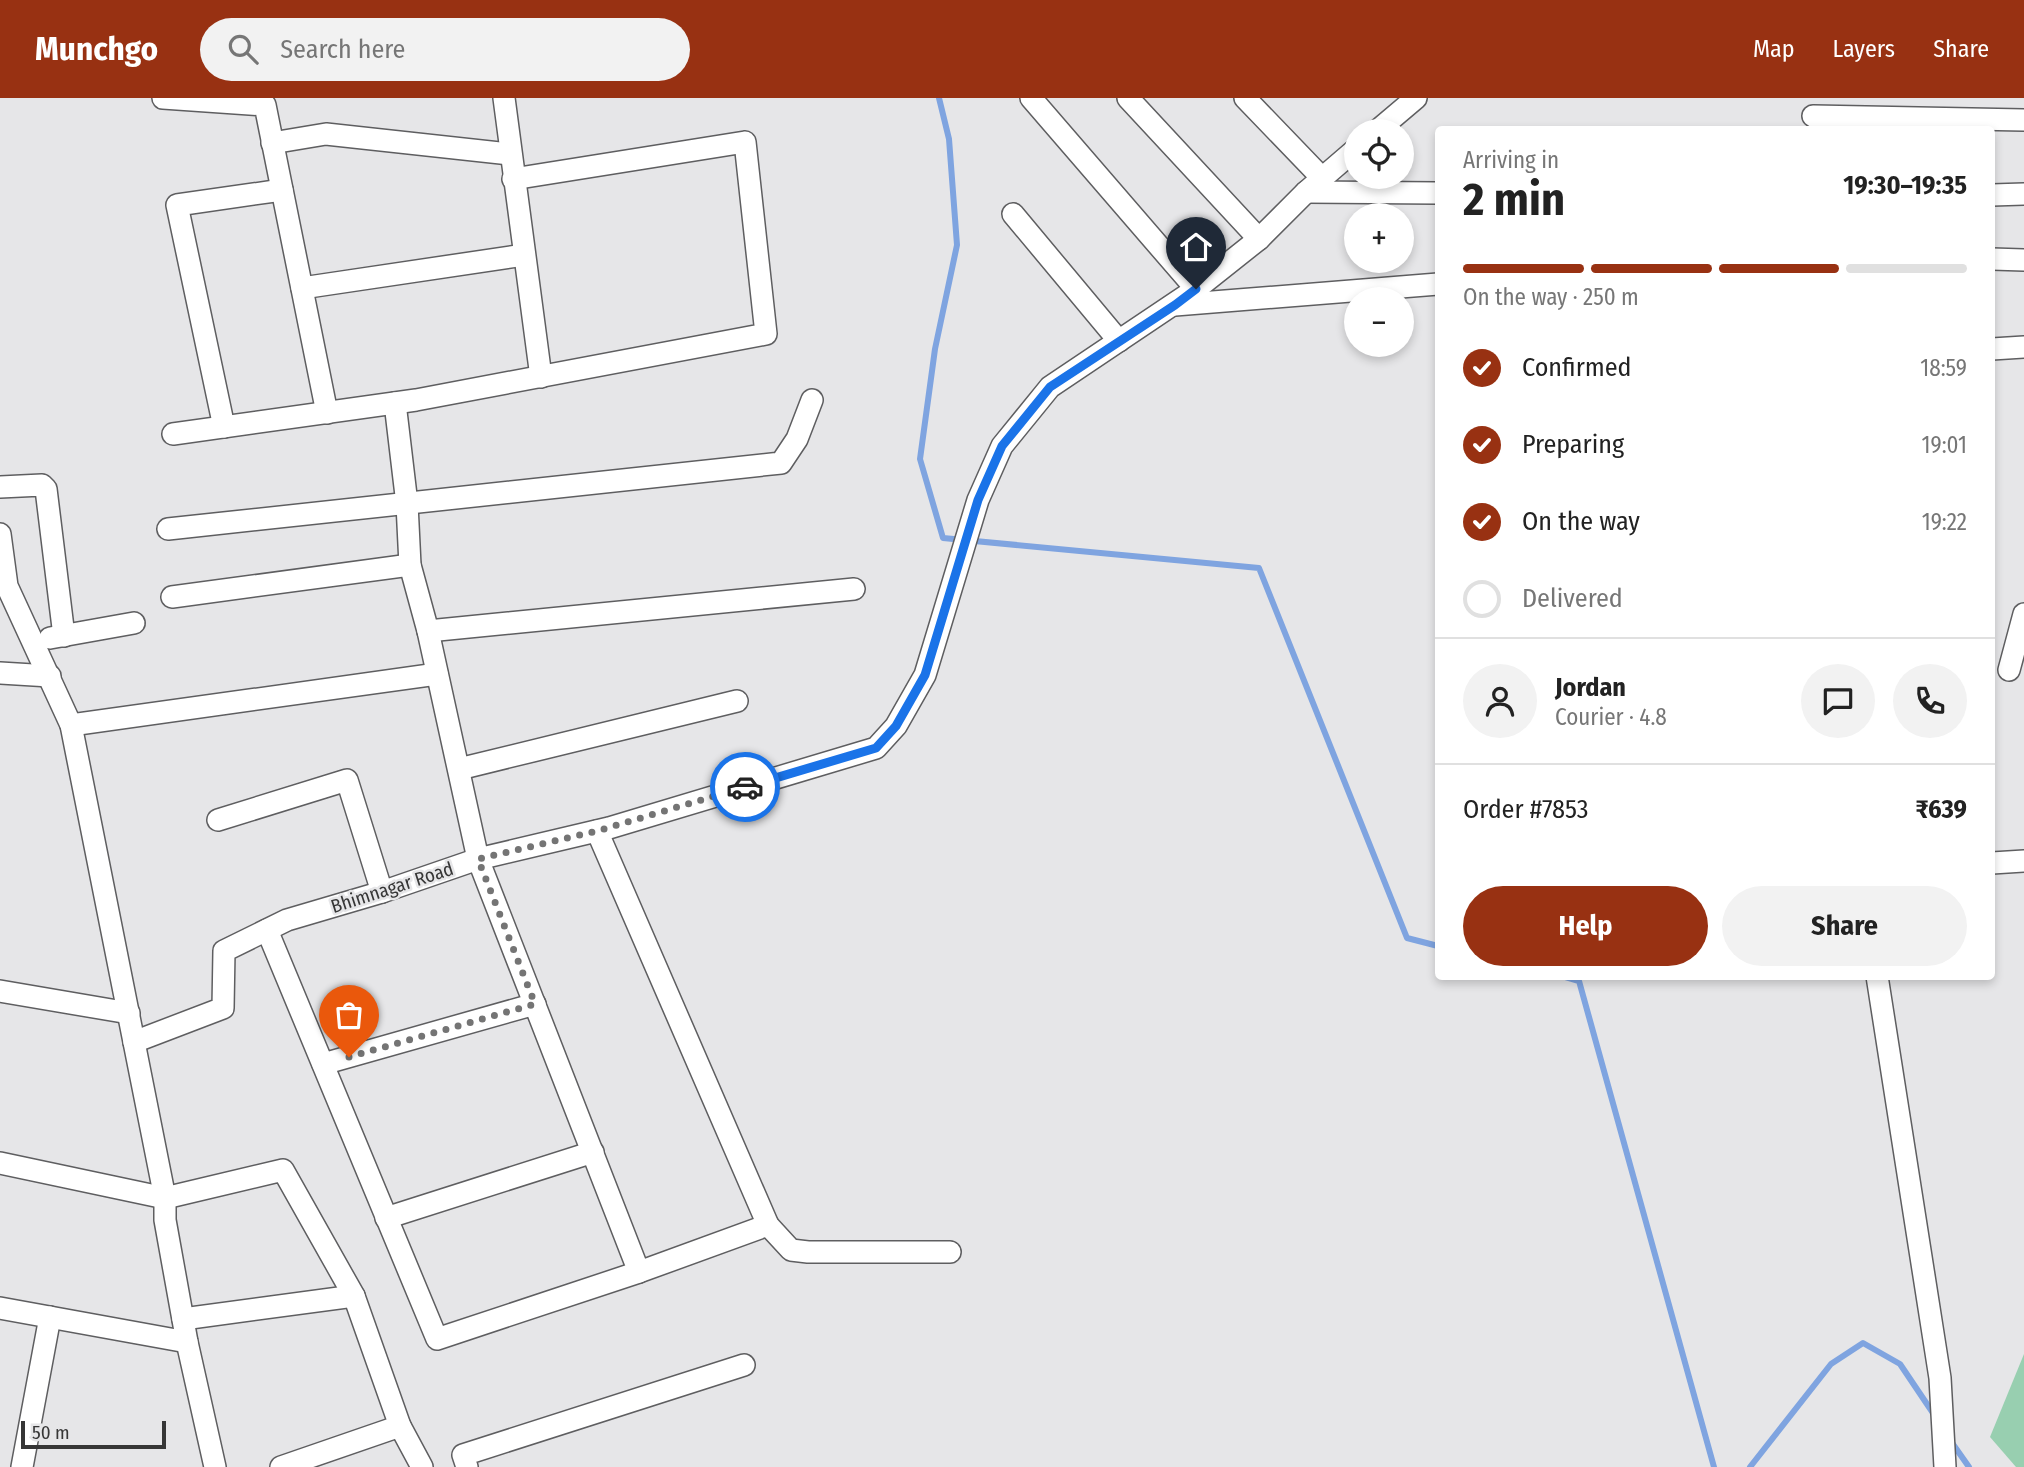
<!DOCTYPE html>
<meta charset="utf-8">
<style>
:root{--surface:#fff;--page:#f2f2f2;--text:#222;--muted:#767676;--line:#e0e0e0;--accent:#983112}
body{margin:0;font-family:"Fira Sans Condensed",sans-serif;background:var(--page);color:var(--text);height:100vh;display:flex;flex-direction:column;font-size:26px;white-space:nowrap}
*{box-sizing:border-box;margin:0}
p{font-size:23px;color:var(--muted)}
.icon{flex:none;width:38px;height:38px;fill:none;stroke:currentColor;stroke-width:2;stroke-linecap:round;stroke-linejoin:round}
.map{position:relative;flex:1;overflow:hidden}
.details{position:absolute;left:1435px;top:28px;width:560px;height:854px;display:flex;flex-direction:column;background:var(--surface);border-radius:7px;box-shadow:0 4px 10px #0003}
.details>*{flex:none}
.controls{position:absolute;left:1344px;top:21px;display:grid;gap:14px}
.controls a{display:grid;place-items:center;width:70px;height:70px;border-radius:50%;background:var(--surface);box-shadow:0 4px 10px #0003;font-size:35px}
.scale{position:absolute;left:21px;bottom:18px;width:145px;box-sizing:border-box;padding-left:7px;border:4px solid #363636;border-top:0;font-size:19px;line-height:24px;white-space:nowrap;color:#363636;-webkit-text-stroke:5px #e6e6e8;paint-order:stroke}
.pin{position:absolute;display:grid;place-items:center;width:60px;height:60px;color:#fff;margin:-72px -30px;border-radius:50% 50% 50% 0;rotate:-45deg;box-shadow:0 0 7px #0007}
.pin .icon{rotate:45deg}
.courier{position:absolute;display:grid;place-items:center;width:70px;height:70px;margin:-35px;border:5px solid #1a73e8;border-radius:50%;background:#fff;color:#222;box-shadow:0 2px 9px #0007}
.headline em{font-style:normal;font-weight:700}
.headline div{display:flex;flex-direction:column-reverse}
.headline{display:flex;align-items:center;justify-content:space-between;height:119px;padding:0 28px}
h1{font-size:46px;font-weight:700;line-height:52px}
.bar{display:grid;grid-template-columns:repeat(4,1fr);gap:10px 7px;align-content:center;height:84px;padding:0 28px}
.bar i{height:9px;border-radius:5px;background:var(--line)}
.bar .current{background:var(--accent)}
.bar p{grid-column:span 4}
.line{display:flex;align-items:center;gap:18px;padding:0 28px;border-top:2px solid var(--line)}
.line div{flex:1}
.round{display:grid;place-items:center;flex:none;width:74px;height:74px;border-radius:37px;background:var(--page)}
ol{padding:0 28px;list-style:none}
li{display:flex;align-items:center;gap:21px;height:77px}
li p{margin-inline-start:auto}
li .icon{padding:7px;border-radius:50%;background:var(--accent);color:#fff;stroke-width:4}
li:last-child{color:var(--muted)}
li i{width:38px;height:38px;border:4px solid var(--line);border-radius:50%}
.action{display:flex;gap:14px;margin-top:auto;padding:14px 28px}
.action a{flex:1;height:80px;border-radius:42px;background:var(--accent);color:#fff;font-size:28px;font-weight:700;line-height:80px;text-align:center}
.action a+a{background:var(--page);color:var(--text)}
header{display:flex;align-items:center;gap:42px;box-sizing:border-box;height:98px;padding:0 35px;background:var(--accent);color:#fff}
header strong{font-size:33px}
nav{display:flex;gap:38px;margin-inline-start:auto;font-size:24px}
.search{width:490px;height:63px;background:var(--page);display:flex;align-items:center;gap:18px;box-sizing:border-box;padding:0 24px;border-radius:38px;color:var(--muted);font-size:26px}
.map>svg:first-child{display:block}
.green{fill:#98cfb0}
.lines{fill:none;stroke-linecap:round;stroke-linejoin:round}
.stream{stroke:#7fa4e0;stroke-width:6}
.minor-casing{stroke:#5e5e60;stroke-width:24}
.minor{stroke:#fff;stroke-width:21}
.done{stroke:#747474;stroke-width:7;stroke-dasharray:0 12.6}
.route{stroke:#1a73e8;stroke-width:9}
.labels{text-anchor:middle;stroke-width:5;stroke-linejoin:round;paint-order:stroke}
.street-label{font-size:19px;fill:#363636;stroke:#e6e6e8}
</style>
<header>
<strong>Munchgo</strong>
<div class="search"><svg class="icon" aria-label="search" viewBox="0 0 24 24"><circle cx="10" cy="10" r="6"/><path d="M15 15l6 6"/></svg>Search here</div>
<nav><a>Map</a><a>Layers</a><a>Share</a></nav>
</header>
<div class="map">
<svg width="2024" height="1369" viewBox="0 0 2024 1369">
<rect width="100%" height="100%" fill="#e6e6e8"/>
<path class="green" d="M2024,1256V1369H2016L1990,1339Z"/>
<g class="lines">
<g class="stream">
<path d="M939,0L949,41L957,147L935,251L920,361L943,440L1259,470L1407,840L1438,848"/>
<path d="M1562,878L1579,883L1714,1369"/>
<path d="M1950,1342L1969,1369"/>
<path d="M1750,1369L1831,1266L1863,1245L1900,1266L1935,1318"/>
</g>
<defs>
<g id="minor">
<path d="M163,0L265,7L327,315"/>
<path d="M504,0L541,279"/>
<path d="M1031,0L1196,191"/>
<path d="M1128,0L1259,141"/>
<path d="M1245,0L1323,81"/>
<path d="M1813,18L2024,22"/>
<path d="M1377,33L1416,0"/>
<path d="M272,45L326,36L510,56"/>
<path d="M1306,94L1438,95"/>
<path d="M1992,97L2024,96"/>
<path d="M1013,116L1119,243"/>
<path d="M1992,161L2024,162"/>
<path d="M302,190L524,157"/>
<path d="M1175,207L1438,186"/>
<path d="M1992,251L2024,249"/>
<path d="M395,305L407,406L410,467L428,533L478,761L639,1174"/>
<path d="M224,329L177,107L282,92"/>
<path d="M173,336L416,302L766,236L745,44L513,81"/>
<path d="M0,389L42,387L46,391L64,538"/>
<path d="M168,431L781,365L797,341L812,302"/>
<path d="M0,436L7,488L71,627L165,1100V1122L187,1244L215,1369"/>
<path d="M172,499L410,467"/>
<path d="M428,533L854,491"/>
<path d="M50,540L134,525"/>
<path d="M2009,572L2024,516"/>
<path d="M0,575L50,578"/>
<path d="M71,627L437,576"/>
<path d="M459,671L737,603"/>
<path d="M218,722L347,682L382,794"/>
<path d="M597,733L768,1127L791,1152L808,1154H950"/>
<path d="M1992,765L2024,763"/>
<path d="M267,832L437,1241L639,1174L768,1127"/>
<path d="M1877,878L1940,1280L1945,1369"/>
<path d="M0,893L129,915"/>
<path d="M134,944L223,910L224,853L287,822L382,794L478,761L609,730L876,650L896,628L925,577L978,402L1002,348L1050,289L1196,191L1259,141L1306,94L1356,51"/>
<path d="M323,966L535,906"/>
<path d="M0,1065L165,1100L283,1072L354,1198L400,1328L422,1369"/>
<path d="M386,1120L593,1054"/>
<path d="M0,1210L187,1244"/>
<path d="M183,1221L354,1198"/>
<path d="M22,1369L50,1219"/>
<path d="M281,1369L400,1328"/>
<path d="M467,1369L463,1357L744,1267"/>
</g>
</defs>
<use href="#minor" class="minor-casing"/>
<use href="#minor" class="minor"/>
</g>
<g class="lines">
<path class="done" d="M349,959L535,906L478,761L597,733L745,689"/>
<path class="route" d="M745,689L876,650L896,628L925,577L978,402L1002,348L1050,289L1175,207L1196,191"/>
</g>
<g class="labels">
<g class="street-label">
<text transform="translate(392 789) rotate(-18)" y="7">Bhimnagar Road</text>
</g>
</g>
</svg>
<div class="controls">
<a><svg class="icon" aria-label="locate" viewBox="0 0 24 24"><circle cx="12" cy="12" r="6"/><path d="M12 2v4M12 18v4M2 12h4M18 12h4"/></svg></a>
<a>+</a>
<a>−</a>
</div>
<div class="scale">50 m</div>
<div class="pin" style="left:349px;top:959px;background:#ea580c"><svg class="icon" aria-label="bag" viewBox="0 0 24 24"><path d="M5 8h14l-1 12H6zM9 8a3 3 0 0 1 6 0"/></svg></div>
<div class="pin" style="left:1196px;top:191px;background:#1f2937"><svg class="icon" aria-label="home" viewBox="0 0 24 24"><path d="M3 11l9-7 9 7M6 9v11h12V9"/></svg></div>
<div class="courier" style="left:745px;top:689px"><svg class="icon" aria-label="car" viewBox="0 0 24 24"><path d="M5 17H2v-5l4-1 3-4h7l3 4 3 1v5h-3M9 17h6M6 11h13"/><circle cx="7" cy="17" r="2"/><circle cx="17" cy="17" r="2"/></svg></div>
<section class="details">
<div class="headline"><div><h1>2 min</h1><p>Arriving in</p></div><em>19:30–19:35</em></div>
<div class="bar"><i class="current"></i><i class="current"></i><i class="current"></i><i></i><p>On the way · 250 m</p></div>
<ol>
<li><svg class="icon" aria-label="check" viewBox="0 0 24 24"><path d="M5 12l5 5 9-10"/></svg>Confirmed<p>18:59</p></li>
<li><svg class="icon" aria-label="check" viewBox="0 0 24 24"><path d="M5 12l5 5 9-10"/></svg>Preparing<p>19:01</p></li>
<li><svg class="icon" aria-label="check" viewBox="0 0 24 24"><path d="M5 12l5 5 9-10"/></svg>On the way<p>19:22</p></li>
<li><i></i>Delivered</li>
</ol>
<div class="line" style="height:126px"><a class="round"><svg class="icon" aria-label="person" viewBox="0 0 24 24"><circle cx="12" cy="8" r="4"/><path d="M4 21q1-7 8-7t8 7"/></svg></a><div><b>Jordan</b><p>Courier · 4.8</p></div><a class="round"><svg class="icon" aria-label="chat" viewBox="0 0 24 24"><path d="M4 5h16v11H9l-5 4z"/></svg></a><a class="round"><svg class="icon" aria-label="phone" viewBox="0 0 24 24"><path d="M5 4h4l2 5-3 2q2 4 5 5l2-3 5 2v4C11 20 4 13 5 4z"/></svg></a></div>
<div class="line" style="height:91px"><div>Order #7853</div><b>₹639</b></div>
<div class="action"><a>Help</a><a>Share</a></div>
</section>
</div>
